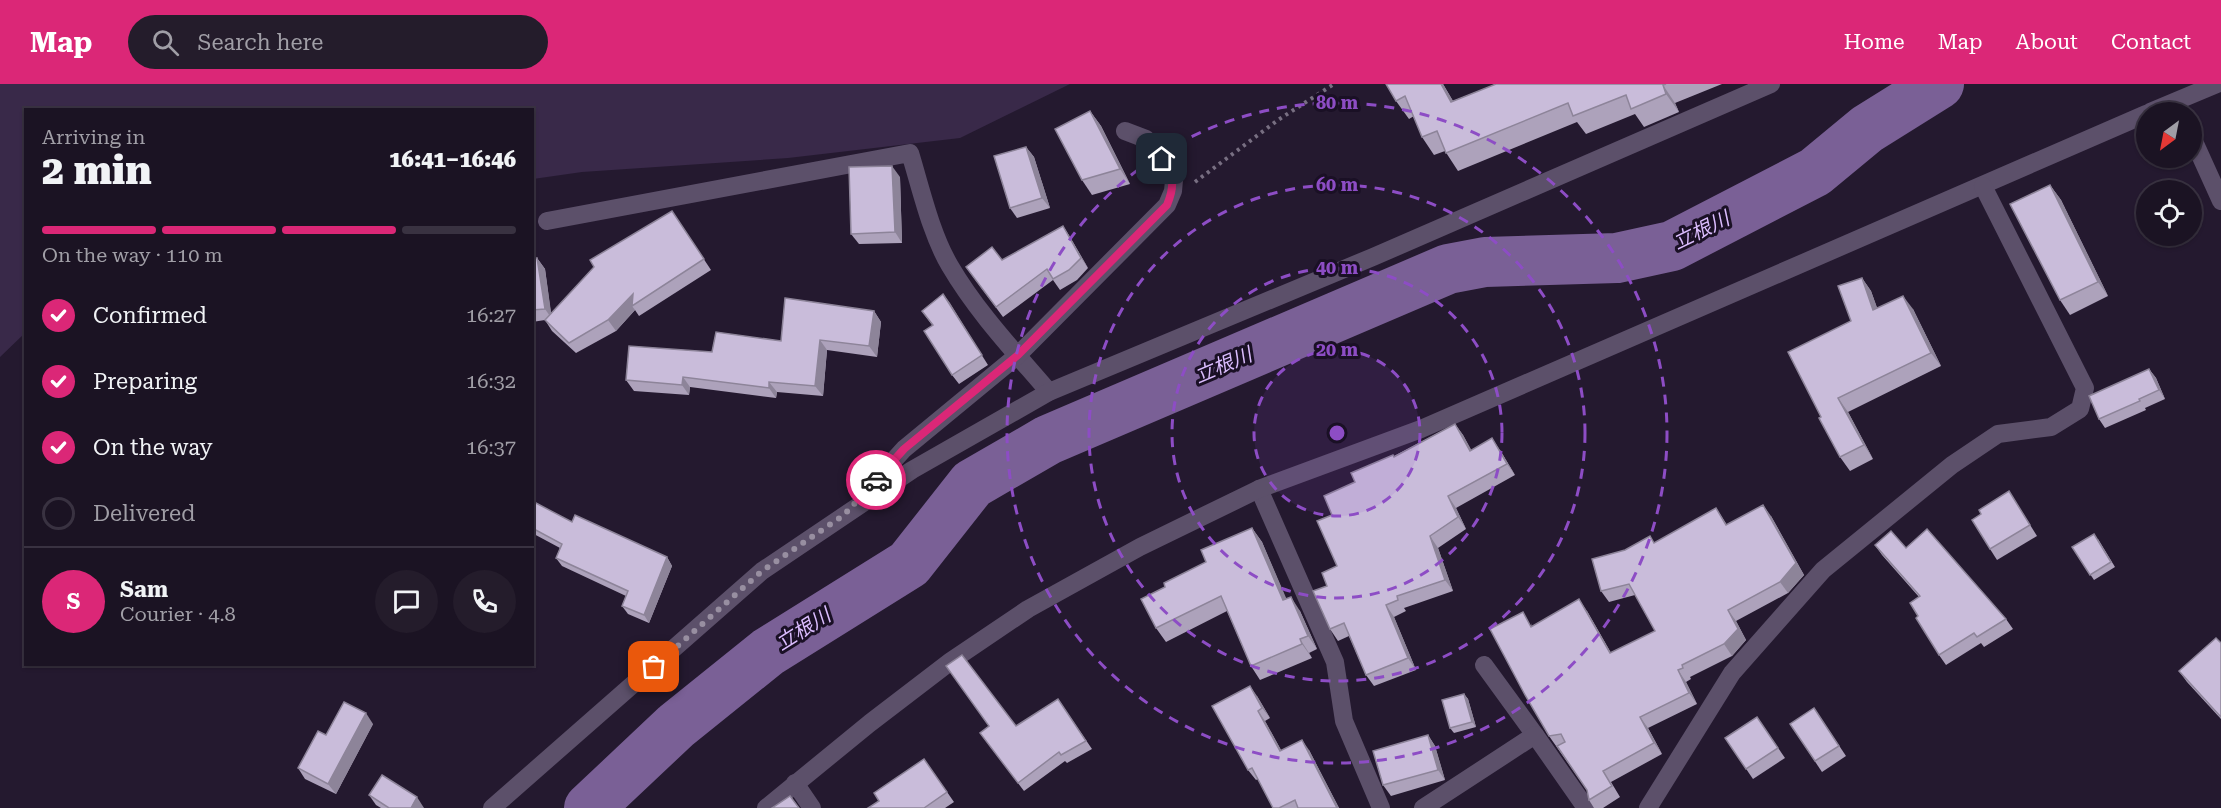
<!DOCTYPE html>
<meta charset="utf-8">
<style>
:root{--surface:#1b1323;--page:#241c2b;--text:#f1f3f6;--muted:#a09ea6;--line:#393241;--accent:#db2777}
body{margin:0;font-family:"Roboto Serif","Noto Sans JP",serif;background:var(--page);color:var(--text);height:100vh;display:flex;flex-direction:column;font-size:22px;white-space:nowrap}
*{box-sizing:border-box;margin:0}
p{font-size:20px;color:var(--muted)}
.icon{flex:none;width:33px;height:33px;fill:none;stroke:currentColor;stroke-width:2;stroke-linecap:round;stroke-linejoin:round}
.map{position:relative;flex:1;overflow:hidden}
.drawer{position:absolute;left:24px;top:24px;width:510px;height:558px;display:flex;flex-direction:column;background:var(--surface);border-radius:0px;box-shadow:0 2px 4px #0004,0 0 0 2px var(--line)}
.drawer>*{flex:none}
.needle{width:39px;rotate:212deg}
.tools{position:absolute;left:2136px;top:18px;display:grid;gap:12px}
.tools a{display:grid;place-items:center;width:66px;height:66px;border-radius:50%;background:var(--surface);box-shadow:0 2px 4px #0004,0 0 0 2px var(--line);font-size:30px}
.pin{position:absolute;display:grid;place-items:center;width:51px;height:51px;color:#fff;margin:-26px;border-radius:12px;box-shadow:0 3px 9px #0006}
.courier{position:absolute;display:grid;place-items:center;width:60px;height:60px;margin:-30px;border:4px solid #db2777;border-radius:50%;background:#fff;color:#222;box-shadow:0 2px 8px #0007}
.head em{font-style:normal;font-weight:800}
.head div{display:flex;flex-direction:column-reverse}
.head{display:flex;align-items:center;justify-content:space-between;height:102px;padding:0 18px}
h1{font-size:39px;font-weight:800;line-height:45px}
.bar{display:grid;grid-template-columns:repeat(4,1fr);gap:9px 6px;align-content:center;height:72px;padding:0 18px}
.bar i{height:8px;border-radius:4px;background:var(--line)}
.bar .selected{background:var(--accent)}
.bar p{grid-column:span 4}
.line{display:flex;align-items:center;gap:15px;padding:0 18px;border-top:2px solid var(--line)}
.line div{flex:1}
.round{display:grid;place-items:center;flex:none;width:63px;height:63px;border-radius:32px;background:var(--page)}
ol{padding:0 18px;list-style:none}
li{display:flex;align-items:center;gap:18px;height:66px}
li p{margin-inline-start:auto}
li .icon{padding:6px;border-radius:50%;background:var(--accent);color:#fff;stroke-width:4}
li:last-child{color:var(--muted)}
li i{width:33px;height:33px;border:3px solid var(--line);border-radius:50%}
header{display:flex;align-items:center;gap:36px;box-sizing:border-box;height:84px;padding:0 30px;background:var(--accent);color:#fff}
header strong{font-size:28px}
nav{display:flex;gap:33px;margin-inline-start:auto;font-size:21px}
.search{width:420px;height:54px;background:var(--page);display:flex;align-items:center;gap:15px;box-sizing:border-box;padding:0 21px;border-radius:33px;color:var(--muted);font-size:22px}
.map>svg:first-child{display:block}
.green{fill:#392949}
.lines{fill:none;stroke-linecap:round;stroke-linejoin:round}
.river{stroke:#7a6096;stroke-width:50}
.path{stroke:#786f82;stroke-width:4;stroke-dasharray:3 4.5;stroke-linecap:butt}
.minor{stroke:#5c506a;stroke-width:18}
.wall{fill:#ada2bb}
.shaded-wall{fill:#8d8499}
.building{fill:#c9bcda;stroke:#8d8499;stroke-width:1.5}
.done{stroke:#988fa1;stroke-width:6;stroke-dasharray:0 10.8}
.route{stroke:#db2777;stroke-width:8}
.ring{fill:none;stroke:#8d4dc5;stroke-width:3;stroke-dasharray:10 8}
.labels{text-anchor:middle;stroke-width:6;stroke-linejoin:round;paint-order:stroke}
.water-label{font-size:20px;font-style:italic;fill:#dabcfd;stroke:#1a1025}
.centre{fill:#8d4dc5;stroke:#1a1025;stroke-width:3}
.ring-label{font-size:18px;text-anchor:middle;font-weight:bold;fill:#8d4dc5;stroke:#1a1025;stroke-width:6;stroke-linejoin:round;paint-order:stroke}
</style>
<header>
<strong>Map</strong>
<div class="search"><svg class="icon" aria-label="search" viewBox="0 0 24 24"><circle cx="10" cy="10" r="6"/><path d="M15 15l6 6"/></svg>Search here</div>
<nav><a>Home</a><a>Map</a><a>About</a><a>Contact</a></nav>
</header>
<div class="map">
<svg width="2221" height="724" viewBox="0 0 2221 724">
<rect width="100%" height="100%" fill="#24192f"/>
<path class="green" d="M0,0H1070L960,54L788,74L582,88L533,95L532,26H26L25,249L0,273Z"/>
<g class="lines">
<path class="river" d="M589,724L676,642L768,568L909,480L972,400L1048,356L1448,185L1485,178L1617,174L1672,162L1815,88L1867,45L1939,0"/>
<path class="path" d="M1195,98L1278,36L1334,0"/>
<g class="minor">
<path d="M2150,28L2217,0"/>
<path d="M2192,53L2221,117"/>
<path d="M547,137L910,69C921,105 931,150 950,182C977,228 1014,267 1049,308"/>
<path d="M1259,405L1335,578L1344,637L1381,724"/>
<path d="M864,409L904,365L1018,271L1167,121L1173,107L1174,96L1169,84L1146,55L1125,47"/>
<path d="M1484,581L1535,651"/>
<path d="M795,699L812,724"/>
<path d="M492,724L762,487L912,386L1049,308L1373,173L1771,0"/>
<path d="M766,724L870,639L951,577L1028,525L1140,463L1259,405L1421,345L2146,30"/>
<path d="M1423,724L1535,651L1586,724"/>
<path d="M1648,724L1732,589L1823,486L1952,381L1998,350L2051,343L2080,325L2085,304L1983,102"/>
</g>
</g>
<g class="wall">
<path d="M1386,0H1443L1453,17L1496,0H1722L1675,19L1679,28L1644,43L1635,30L1586,50L1577,38L1458,87L1445,67L1434,71L1422,53L1414,32L1409,35L1396,17Z"/>
<path d="M1090,27L1101,42L1130,100L1092,111L1082,96Z"/>
<path d="M1026,63L1034,73L1050,124L1017,134L1010,124Z"/>
<path d="M900,93L902,159L859,160L851,150Z"/>
<path d="M2050,101L2061,116L2108,212L2070,231L2060,216Z"/>
<path d="M672,127L711,186L639,232L635,226L616,247L576,269L552,247L545,236L532,238V175L537,174L545,185L551,230Z"/>
<path d="M1063,142L1070,153L1088,184L1077,196L1060,206L1053,196L1003,233L966,183L1002,176Z"/>
<path d="M1862,194L1871,207L1877,224L1913,225L1941,282L1848,328L1873,375L1850,387L1840,373L1821,333L1851,237Z"/>
<path d="M943,210L988,281L959,300L952,291L932,241L922,227Z"/>
<path d="M874,227L881,238L877,273L827,266L823,312L777,308L776,314L690,303L689,311L634,307L626,296L712,268L781,257Z"/>
<path d="M2149,285L2156,294L2165,315L2145,324L2146,326L2105,344L2099,335Z"/>
<path d="M1455,340L1463,351L1471,366H1500L1515,391L1456,424L1466,445L1438,464L1453,507L1404,524L1406,527L1394,533L1416,586L1374,602L1366,591L1349,552L1338,557L1330,545L1327,502L1337,482L1332,431L1355,398L1394,372Z"/>
<path d="M2009,407L2037,452L1997,476L1990,465L1981,430Z"/>
<path d="M532,420L572,438L667,473L672,482L649,539L628,530L622,522L626,512L562,482L556,474L560,464L532,449Z"/>
<path d="M1716,424L1727,441L1771,432L1804,491L1788,509L1736,537L1746,556L1732,572L1690,593L1691,595L1686,598L1697,620L1648,644L1662,670L1611,698L1620,713L1603,724H1594L1589,716L1587,706L1549,652L1531,539L1532,542L1587,527L1611,569L1655,547L1635,511L1609,518L1601,507L1654,459Z"/>
<path d="M1252,444L1262,458L1286,515L1300,527L1317,565L1309,569L1312,574L1260,596L1251,582L1227,527L1166,558L1156,544L1165,503L1206,478Z"/>
<path d="M2098,455L2115,483L2094,496L2072,463Z"/>
<path d="M1875,461L1906,464L2006,535L2013,545L1984,563L1981,559L1946,581L1939,571L1918,532L1919,513L1882,471Z"/>
<path d="M2221,559V635L2187,598L2179,587Z"/>
<path d="M1464,610L1468,615L1476,643L1454,649L1450,644Z"/>
<path d="M1257,612L1270,634L1265,637L1281,666H1309L1339,724H1273L1258,695L1256,696L1248,686Z"/>
<path d="M1058,615L1092,665L1067,679L1065,677L1024,707L980,649L1016,642Z"/>
<path d="M1814,624L1846,672L1822,688L1790,640Z"/>
<path d="M1757,633L1785,674L1753,695L1725,654Z"/>
<path d="M373,640L336,710L305,695L298,684L326,651Z"/>
<path d="M1428,651L1435,662L1445,696L1391,712L1383,701Z"/>
<path d="M924,675L954,718L945,724H868L879,717Z"/>
<path d="M369,711L424,724H381L376,721Z"/>
</g>
<g class="shaded-wall">
<path d="M1441,0H1443L1464,36L1451,18Z"/>
<path d="M1663,1L1675,19L1679,28L1666,10Z"/>
<path d="M1090,27L1101,42L1130,100L1120,85Z"/>
<path d="M1026,63L1034,73L1050,124L1042,114Z"/>
<path d="M892,82L900,93L902,159L895,148Z"/>
<path d="M2050,101L2061,116L2108,212L2098,198Z"/>
<path d="M1063,142L1070,153L1088,184L1081,174Z"/>
<path d="M537,174L545,185L552,235L545,225Z"/>
<path d="M1862,194L1871,207L1883,240L1873,226Z"/>
<path d="M633,210L632,222L635,226L616,247L608,236Z"/>
<path d="M943,210L950,219L988,281L982,271Z"/>
<path d="M1903,212L1913,225L1941,282L1931,269Z"/>
<path d="M874,227L881,238L877,273L869,262Z"/>
<path d="M820,256L827,266L823,312L815,302Z"/>
<path d="M2149,285L2156,294L2165,315L2159,306Z"/>
<path d="M683,293L690,303L689,311L682,301Z"/>
<path d="M769,298L777,308L776,314L769,304Z"/>
<path d="M1838,314L1848,328L1873,375L1864,361Z"/>
<path d="M1455,340L1463,351L1478,378L1470,367Z"/>
<path d="M1492,354L1500,366L1515,391L1507,380Z"/>
<path d="M1448,412L1456,424L1466,445L1458,433Z"/>
<path d="M1763,421L1771,432L1804,491L1788,509L1780,498Z"/>
<path d="M1252,444L1262,458L1293,530L1283,516Z"/>
<path d="M1430,452L1438,464L1453,507L1445,496Z"/>
<path d="M667,473L672,482L649,539L644,531Z"/>
<path d="M1291,513L1300,527L1317,565L1308,552Z"/>
<path d="M1579,515L1587,527L1618,581L1610,569Z"/>
<path d="M1386,521L1394,533L1416,586L1408,574Z"/>
<path d="M1728,526L1736,537L1746,556L1732,572L1724,560Z"/>
<path d="M1300,555L1309,569L1312,574L1302,560Z"/>
<path d="M1678,586L1686,598L1697,620L1689,609Z"/>
<path d="M1250,602L1257,612L1270,634L1262,624Z"/>
<path d="M1464,610L1468,615L1476,643L1472,638Z"/>
<path d="M1258,627L1265,637L1287,677L1280,667Z"/>
<path d="M366,629L373,640L336,710L328,700Z"/>
<path d="M1640,633L1648,644L1662,670L1654,659Z"/>
<path d="M1428,651L1435,662L1445,696L1438,686Z"/>
<path d="M1302,656L1309,666L1339,724H1337Z"/>
<path d="M417,713L424,724H411Z"/>
</g>
<g class="building">
<path d="M1386,0H1441L1451,18L1496,0H1666L1663,1L1666,10L1631,25L1626,11L1573,32L1568,19L1446,69L1437,47L1422,53L1405,12L1396,17Z"/>
<path d="M1090,27L1120,85L1082,96L1055,45Z"/>
<path d="M1026,63L1042,114L1010,124L994,72Z"/>
<path d="M892,82L895,148L851,150L849,83Z"/>
<path d="M2050,101L2098,198L2060,216L2010,120Z"/>
<path d="M672,127L704,175L632,222L633,210L608,236L569,259L545,236L594,183L590,176Z"/>
<path d="M1063,142L1081,174L1069,186L1053,195L1047,185L996,223L966,183L992,163L1002,176Z"/>
<path d="M537,174L545,225L532,226V175Z"/>
<path d="M1862,194L1873,226L1903,212L1931,269L1838,314L1864,361L1840,373L1819,334L1821,333L1788,268L1851,237L1838,202Z"/>
<path d="M943,210L982,271L952,291L924,247L933,241L922,227Z"/>
<path d="M785,214L874,227L869,262L820,256L815,302L769,298V304L683,293L682,301L626,296L629,262L712,268L716,248L781,257Z"/>
<path d="M2149,285L2159,306L2139,315L2140,317L2099,335L2089,312Z"/>
<path d="M1455,340L1470,367L1492,354L1507,380L1448,412L1458,433L1430,452L1445,496L1397,512L1398,516L1386,521L1408,574L1366,591L1344,539L1330,545L1313,507L1327,502L1322,489L1337,482L1317,437L1332,431L1324,412L1355,398L1351,389L1393,371L1394,373Z"/>
<path d="M2009,407L2030,441L1990,465L1972,436L1981,430L1979,426Z"/>
<path d="M534,418L572,438L575,431L667,473L644,531L622,522L628,507L556,474L562,460L532,444V420Z"/>
<path d="M1763,421L1796,479L1780,498L1728,526L1738,545L1724,560L1682,581L1683,584L1678,586L1689,609L1640,633L1654,659L1603,687L1612,702L1589,716L1587,706L1557,662L1565,658L1561,650L1549,652L1525,611L1490,545L1523,528L1531,543L1579,515L1610,569L1655,547L1629,500L1601,507L1592,475L1625,466L1650,452L1654,459L1716,424L1726,441Z"/>
<path d="M1252,444L1283,516L1291,513L1308,552L1300,555L1302,560L1251,582L1221,512L1156,544L1141,515L1165,503L1164,499L1206,478L1201,466Z"/>
<path d="M1927,445L2006,535L1977,553L1974,549L1939,571L1916,534L1918,532L1910,519L1920,512L1875,461L1891,447L1906,464Z"/>
<path d="M2094,450L2111,478L2090,491L2072,463Z"/>
<path d="M2216,554L2221,559V633L2179,587Z"/>
<path d="M962,571L1016,642L1058,615L1086,657L1061,671L1059,668L1018,699L980,649L989,642L946,582Z"/>
<path d="M1250,602L1262,624L1258,627L1280,667L1302,656L1337,724H1298L1295,716L1279,724H1273L1252,684L1248,686L1212,622Z"/>
<path d="M1464,610L1472,638L1450,644L1442,616Z"/>
<path d="M344,618L366,629L328,700L298,684L318,647L326,651Z"/>
<path d="M1814,624L1839,662L1815,677L1790,640Z"/>
<path d="M1757,633L1778,664L1746,685L1725,654Z"/>
<path d="M1428,651L1438,686L1383,701L1373,667Z"/>
<path d="M924,675L947,708L924,724H868L879,717L874,709Z"/>
<path d="M382,691L417,713L411,724H389L369,711Z"/>
<path d="M790,712L799,724H772Z"/>
</g>
<g class="lines">
<path class="done" d="M654,583L762,487L844,431L876,396"/>
<path class="route" d="M876,396L904,365L1018,271L1167,121C1175,102 1174,91 1162,75"/>
</g>
<circle cx="1337" cy="349" r="83" fill="#8d4dc5" fill-opacity=".12"/>
<g class="ring">
<circle cx="1337" cy="349" r="83"/>
<circle cx="1337" cy="349" r="165"/>
<circle cx="1337" cy="349" r="248"/>
<circle cx="1337" cy="349" r="330"/>
</g>
<g class="labels">
<g class="water-label">
<text transform="translate(1701 146) rotate(-26)" y="7">立根川</text>
<text transform="translate(1223 281) rotate(-23)" y="7">立根川</text>
<text transform="translate(803 545) rotate(-32)" y="7">立根川</text>
</g>
</g>
<circle cx="1337" cy="349" r="9" class="centre"/>
<g class="ring-label">
<text x="1337" y="25">80 m</text>
<text x="1337" y="107">60 m</text>
<text x="1337" y="190">40 m</text>
<text x="1337" y="272">20 m</text>
</g>
</svg>
<div class="tools">
<a><svg class="needle" viewBox="-14 -14 28 28"><path d="M0-13l5 13h-10z" fill="#e53935"/><path d="M0 13l5-13h-10z" fill="#a09ea6"/></svg></a>
<a><svg class="icon" aria-label="locate" viewBox="0 0 24 24"><circle cx="12" cy="12" r="6"/><path d="M12 2v4M12 18v4M2 12h4M18 12h4"/></svg></a>
</div>
<div class="pin" style="left:654px;top:583px;background:#ea580c"><svg class="icon" aria-label="bag" viewBox="0 0 24 24"><path d="M5 8h14l-1 12H6zM9 8a3 3 0 0 1 6 0"/></svg></div>
<div class="pin" style="left:1162px;top:75px;background:#1f2937"><svg class="icon" aria-label="home" viewBox="0 0 24 24"><path d="M3 11l9-7 9 7M6 9v11h12V9"/></svg></div>
<div class="courier" style="left:876px;top:396px"><svg class="icon" aria-label="car" viewBox="0 0 24 24"><path d="M5 17H2v-5l4-1 3-4h7l3 4 3 1v5h-3M9 17h6M6 11h13"/><circle cx="7" cy="17" r="2"/><circle cx="17" cy="17" r="2"/></svg></div>
<section class="drawer">
<div class="head"><div><h1>2 min</h1><p>Arriving in</p></div><em>16:41–16:46</em></div>
<div class="bar"><i class="selected"></i><i class="selected"></i><i class="selected"></i><i></i><p>On the way · 110 m</p></div>
<ol>
<li><svg class="icon" aria-label="check" viewBox="0 0 24 24"><path d="M5 12l5 5 9-10"/></svg>Confirmed<p>16:27</p></li>
<li><svg class="icon" aria-label="check" viewBox="0 0 24 24"><path d="M5 12l5 5 9-10"/></svg>Preparing<p>16:32</p></li>
<li><svg class="icon" aria-label="check" viewBox="0 0 24 24"><path d="M5 12l5 5 9-10"/></svg>On the way<p>16:37</p></li>
<li><i></i>Delivered</li>
</ol>
<div class="line" style="height:108px"><b class="round" style="background:var(--accent);color:#fff">S</b><div><b>Sam</b><p>Courier · 4.8</p></div><a class="round"><svg class="icon" aria-label="chat" viewBox="0 0 24 24"><path d="M4 5h16v11H9l-5 4z"/></svg></a><a class="round"><svg class="icon" aria-label="phone" viewBox="0 0 24 24"><path d="M5 4h4l2 5-3 2q2 4 5 5l2-3 5 2v4C11 20 4 13 5 4z"/></svg></a></div>
</section>
</div>
